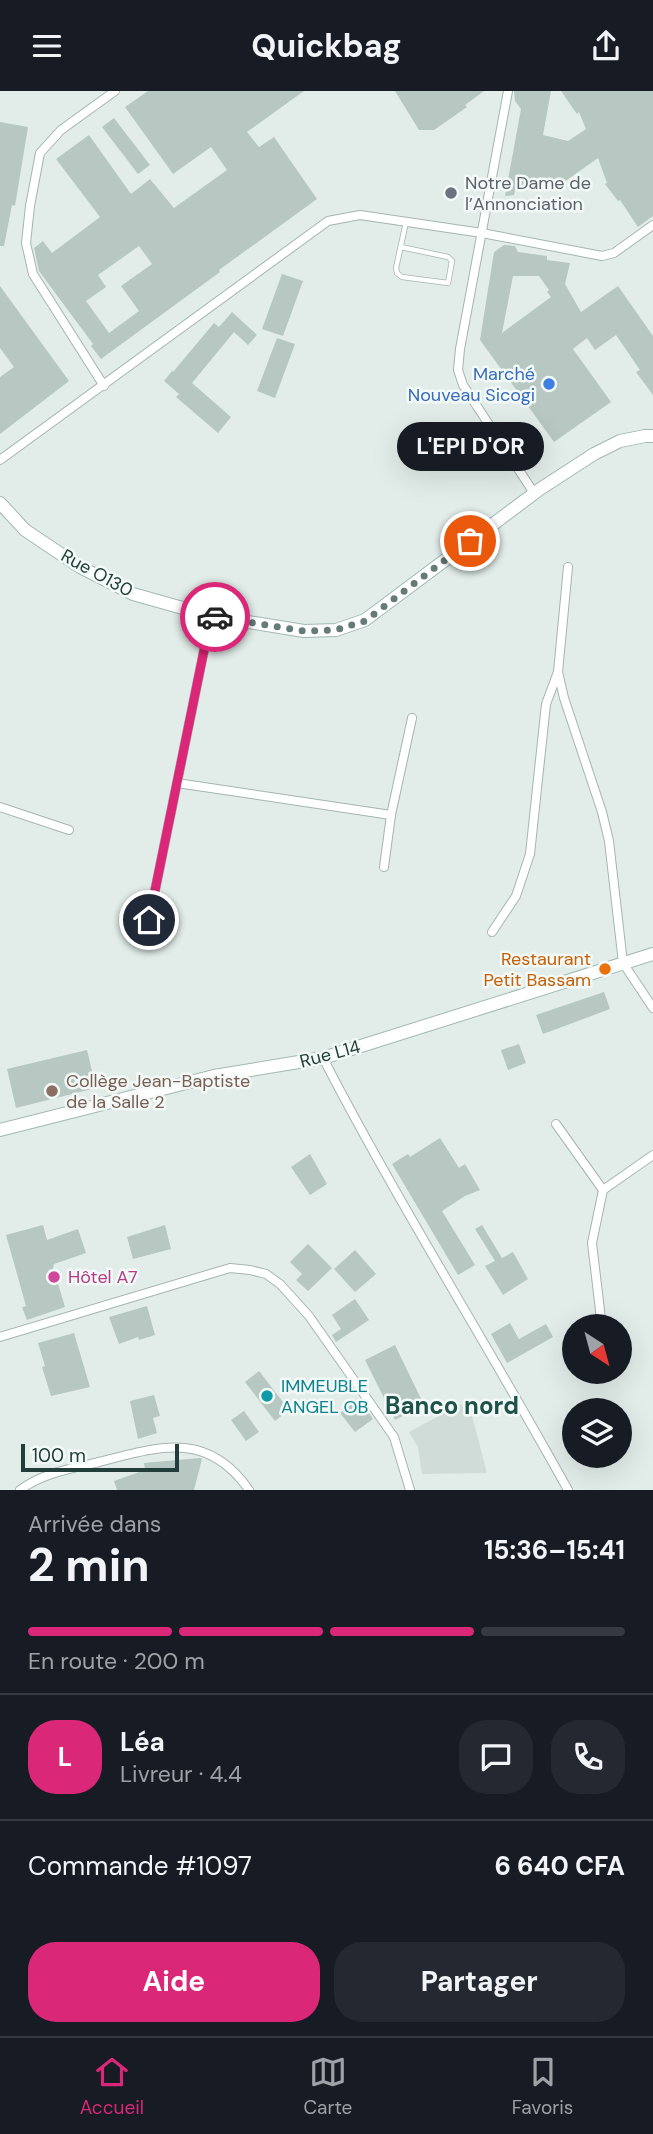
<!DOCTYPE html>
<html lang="fr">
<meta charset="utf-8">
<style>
:root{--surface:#171b24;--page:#242831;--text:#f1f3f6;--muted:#9ea1a6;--line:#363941;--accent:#db2777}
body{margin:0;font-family:"DM Sans",sans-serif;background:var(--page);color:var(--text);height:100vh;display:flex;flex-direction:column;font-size:26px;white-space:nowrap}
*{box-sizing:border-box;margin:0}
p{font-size:23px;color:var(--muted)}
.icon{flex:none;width:38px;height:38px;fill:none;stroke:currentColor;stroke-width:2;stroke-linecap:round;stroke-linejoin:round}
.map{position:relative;height:1399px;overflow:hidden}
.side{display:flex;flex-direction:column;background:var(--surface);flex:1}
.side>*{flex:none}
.needle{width:46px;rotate:144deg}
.tools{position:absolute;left:562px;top:1223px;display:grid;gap:14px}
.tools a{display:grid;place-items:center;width:70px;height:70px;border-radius:50%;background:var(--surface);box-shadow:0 7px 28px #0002;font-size:35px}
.scale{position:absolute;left:21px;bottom:18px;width:158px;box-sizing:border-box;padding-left:7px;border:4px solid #213e3a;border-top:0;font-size:19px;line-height:24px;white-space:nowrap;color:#213e3a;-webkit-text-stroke:5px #f3f9f6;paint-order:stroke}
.pin{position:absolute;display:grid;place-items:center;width:60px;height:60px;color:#fff;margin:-30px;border:4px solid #fff;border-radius:50%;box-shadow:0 2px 7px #0007}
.courier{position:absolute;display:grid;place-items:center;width:70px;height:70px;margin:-35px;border:5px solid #db2777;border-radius:50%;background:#fff;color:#222;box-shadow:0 2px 9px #0007}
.bubble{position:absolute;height:49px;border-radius:24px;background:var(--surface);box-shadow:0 7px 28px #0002;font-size:23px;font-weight:700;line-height:49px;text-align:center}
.summary em{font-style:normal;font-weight:700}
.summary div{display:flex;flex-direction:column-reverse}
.summary{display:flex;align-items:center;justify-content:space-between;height:119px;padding:0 28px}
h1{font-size:46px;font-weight:700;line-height:52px}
.bar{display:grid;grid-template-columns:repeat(4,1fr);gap:10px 7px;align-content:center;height:84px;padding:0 28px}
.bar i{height:9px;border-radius:5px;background:var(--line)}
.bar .on{background:var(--accent)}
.bar p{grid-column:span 4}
.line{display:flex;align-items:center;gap:18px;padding:0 28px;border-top:2px solid var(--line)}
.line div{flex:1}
.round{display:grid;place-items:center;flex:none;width:74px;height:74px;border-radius:28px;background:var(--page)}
.action{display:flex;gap:14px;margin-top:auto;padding:14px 28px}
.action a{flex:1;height:80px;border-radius:28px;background:var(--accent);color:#fff;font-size:28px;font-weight:700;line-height:80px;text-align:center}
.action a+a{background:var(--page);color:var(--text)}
header{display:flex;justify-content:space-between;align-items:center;height:91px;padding:0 28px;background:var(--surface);font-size:32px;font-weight:700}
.tab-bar{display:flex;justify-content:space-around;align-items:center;height:98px;border-top:2px solid var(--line);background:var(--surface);font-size:19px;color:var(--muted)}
.tab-bar a{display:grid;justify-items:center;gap:4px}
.tab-bar .on{color:var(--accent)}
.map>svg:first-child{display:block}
.built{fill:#d0dcd8}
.building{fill:#b7c7c2;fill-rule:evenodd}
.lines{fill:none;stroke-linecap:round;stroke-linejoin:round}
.lane-casing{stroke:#a4b5b1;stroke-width:6}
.street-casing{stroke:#a4b5b1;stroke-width:10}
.secondary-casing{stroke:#a0b9b3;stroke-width:14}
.lane{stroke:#fff;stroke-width:4.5}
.street{stroke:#fff;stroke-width:8}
.secondary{stroke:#fff;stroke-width:12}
.done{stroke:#657b77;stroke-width:7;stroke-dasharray:0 12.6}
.route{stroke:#db2777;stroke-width:9}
.worship-dot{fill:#6b7280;stroke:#f3f9f6;stroke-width:2.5}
.shop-dot{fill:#3f7fe0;stroke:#f3f9f6;stroke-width:2.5}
.food-dot{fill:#e8710a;stroke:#f3f9f6;stroke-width:2.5}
.education-dot{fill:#8d6e63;stroke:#f3f9f6;stroke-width:2.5}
.hotel-dot{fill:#d1479c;stroke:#f3f9f6;stroke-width:2.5}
.culture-dot{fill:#0f9aa8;stroke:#f3f9f6;stroke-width:2.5}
.labels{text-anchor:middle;stroke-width:5;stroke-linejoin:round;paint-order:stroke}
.worship-label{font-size:18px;fill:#5b616d;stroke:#f3f9f6;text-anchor:start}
.shop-label{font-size:18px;fill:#366cbe;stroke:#f3f9f6;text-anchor:end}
.street-label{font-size:18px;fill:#213e3a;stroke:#f3f9f6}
.food-label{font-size:18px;fill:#c56008;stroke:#f3f9f6;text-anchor:end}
.education-label{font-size:18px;fill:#785e54;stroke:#f3f9f6;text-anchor:start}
.hotel-label{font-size:18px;fill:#b23c85;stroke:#f3f9f6;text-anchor:start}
.culture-label{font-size:18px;fill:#0d838f;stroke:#f3f9f6;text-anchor:start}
.district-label{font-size:24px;font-weight:bold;fill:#1d514a;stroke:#f3f9f6}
</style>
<header><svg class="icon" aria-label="menu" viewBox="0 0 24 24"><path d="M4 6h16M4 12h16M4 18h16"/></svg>Quickbag<svg class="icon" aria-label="share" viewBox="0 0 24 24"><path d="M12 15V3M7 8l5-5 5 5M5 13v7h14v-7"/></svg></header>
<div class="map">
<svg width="653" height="1399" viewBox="0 0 653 1399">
<rect width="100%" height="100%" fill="#e2ede9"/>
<path class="built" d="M461,1313L469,1326L472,1325L487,1382L422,1383L418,1356L409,1341Z"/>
<g class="building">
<path d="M148,0H304L247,41L259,56L274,46L317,108L219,179L220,181L101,268L91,255L93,253L39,180L34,157L43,150L52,162L100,126L56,68L89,44L131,103L150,88L174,117L227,79L211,56L173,83L125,16ZM139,155L152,173L121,195L139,220L109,242L86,210L106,196L98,184Z"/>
<path d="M395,0H484L465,14L467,16L434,39H419Z"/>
<path d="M514,0H551L543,44L568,50L586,38L579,21L577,23L561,0H653V125L638,136L620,109L618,110L605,93L607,92L598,67L550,101V97L516,94L514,104L505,105L521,18L515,10Z"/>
<path d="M114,27L150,74L138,83L102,36Z"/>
<path d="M0,31L28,36L15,115L12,114L4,155H0Z"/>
<path d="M504,154L515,155L518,161L547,165V169L570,172L565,193L581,221L618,195L653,245V304L636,281L640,279L616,244L595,259L587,247L573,258L611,311L554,351L480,249L494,161ZM513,185H539L549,199L547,201L551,206L502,242Z"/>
<path d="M282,183L303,190L283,245L262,238Z"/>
<path d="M0,195L69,290L0,343V286L14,276L0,257Z"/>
<path d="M232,221L257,244L248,254L234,241L192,292L231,326L218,342L176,306L179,303L164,290L172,280L173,281L214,232L219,236Z"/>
<path d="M277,247L295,253L275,307L257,300Z"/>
<path d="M604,901L610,918L543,943L536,924Z"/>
<path d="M519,953L526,972L508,979L501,959Z"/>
<path d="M87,959L96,997L16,1017L7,978Z"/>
<path d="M440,1047L459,1077L465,1073L480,1099L465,1105L442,1120L475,1174L458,1184L392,1073L408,1063L410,1066Z"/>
<path d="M310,1063L327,1093L310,1104L291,1076Z"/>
<path d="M43,1134L47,1149L78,1138L86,1162L54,1173L53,1176L65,1216L27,1229L22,1216L26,1215L6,1144Z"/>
<path d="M165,1134L171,1158L133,1168L127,1146Z"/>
<path d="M482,1134L502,1167L513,1161L528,1188L503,1204L485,1175L495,1170L475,1138Z"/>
<path d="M308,1153L332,1177L308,1200L296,1189L302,1183L290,1171Z"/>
<path d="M355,1159L376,1183L355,1201L334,1178Z"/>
<path d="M355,1208L369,1229L336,1251L332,1244L341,1238L332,1224Z"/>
<path d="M147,1215L155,1244L139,1249L138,1246L119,1253L109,1226Z"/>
<path d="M510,1232L519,1248L546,1233L553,1246L507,1272L491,1243Z"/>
<path d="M74,1242L90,1296L51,1305L42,1276L45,1275L38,1252Z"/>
<path d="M395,1254L424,1314L395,1329L365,1269Z"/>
<path d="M259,1280L289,1319L275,1330L245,1291Z"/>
<path d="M154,1304L160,1325L153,1327L157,1342L138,1348L130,1310Z"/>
<path d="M359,1308L373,1328L355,1341L340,1322Z"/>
<path d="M244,1320L259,1341L246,1350L231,1329Z"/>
<path d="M200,1367L202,1368L194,1399H117L114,1390L145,1379L144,1372Z"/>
</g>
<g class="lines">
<defs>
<path id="lane" d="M401,156L448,166L452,170L448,192L402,186L397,182L396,177L406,131"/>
<g id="street">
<path d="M508,0L460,258L458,279L463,294L534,402"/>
<path d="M104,295L33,183L26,152L30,115L40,62L61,39L115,0"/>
<path d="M0,369L328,130L360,124L482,142L602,165L614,162L653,134"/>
<path d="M568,476L558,581L564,607L602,721L609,750L623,872L653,917"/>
<path d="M177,692L391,724"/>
<path d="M0,716L69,739"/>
<path d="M384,776L391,724L412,627"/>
<path d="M149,829L211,525"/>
<path d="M492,841L516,805L530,763L546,613L558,581"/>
<path d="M323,967C399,1114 488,1254 568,1399"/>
<path d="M556,1033L603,1099"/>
<path d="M602,1236L592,1152L603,1099L653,1064"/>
<path d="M0,1246L230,1177L250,1179L266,1183L280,1193L309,1225L394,1346L410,1399"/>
<path d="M20,1399C41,1383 68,1378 95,1372C155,1357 206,1337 249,1399"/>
</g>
<g id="secondary">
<path d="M0,412L25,439L80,476L133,503L211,525L304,540L336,539L365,529L540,398L594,363L620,350L645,345H653"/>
<path d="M0,1039L214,985L323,967L653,863"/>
</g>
</defs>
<use href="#lane" class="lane-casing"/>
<use href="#street" class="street-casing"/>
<use href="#secondary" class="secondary-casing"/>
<use href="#lane" class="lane"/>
<use href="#street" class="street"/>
<use href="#secondary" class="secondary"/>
</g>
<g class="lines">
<path class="done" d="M215,526L304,540L336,539L365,530L470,450"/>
<path class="route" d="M149,829L211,525L215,526"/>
</g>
<circle class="worship-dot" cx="451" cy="102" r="7"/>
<circle class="shop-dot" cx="549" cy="293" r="7"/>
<circle class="food-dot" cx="605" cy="878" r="7"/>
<circle class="education-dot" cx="52" cy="1000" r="7"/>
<circle class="hotel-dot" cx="54" cy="1186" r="7"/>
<circle class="culture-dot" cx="267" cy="1305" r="7"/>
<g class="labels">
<g class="worship-label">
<text x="465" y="98">Notre Dame de<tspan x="465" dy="21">l’Annonciation</tspan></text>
</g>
<g class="shop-label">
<text x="535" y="289">Marché<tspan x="535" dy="21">Nouveau Sicogi</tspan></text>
</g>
<g class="street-label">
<text transform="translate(97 482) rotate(29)" y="6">Rue O130</text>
<text transform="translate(330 963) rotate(-15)" y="6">Rue L14</text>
</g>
<g class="food-label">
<text x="591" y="874">Restaurant<tspan x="591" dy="21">Petit Bassam</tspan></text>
</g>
<g class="education-label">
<text x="66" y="996">Collège Jean-Baptiste<tspan x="66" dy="21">de la Salle 2</tspan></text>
</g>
<g class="hotel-label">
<text x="68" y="1192">Hôtel A7</text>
</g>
<g class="culture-label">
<text x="281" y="1301">IMMEUBLE<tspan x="281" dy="21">ANGEL OB</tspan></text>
</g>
<g class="district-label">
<text x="452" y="1323">Banco nord</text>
</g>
</g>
</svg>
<div class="tools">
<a><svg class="needle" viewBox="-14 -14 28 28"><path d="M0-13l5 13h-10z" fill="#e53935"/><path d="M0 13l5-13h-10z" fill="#9ea1a6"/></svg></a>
<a><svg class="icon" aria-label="layers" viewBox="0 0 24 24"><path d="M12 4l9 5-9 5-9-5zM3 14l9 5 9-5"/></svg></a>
</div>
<div class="scale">100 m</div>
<div class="pin" style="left:470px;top:450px;background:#ea580c"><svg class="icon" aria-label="bag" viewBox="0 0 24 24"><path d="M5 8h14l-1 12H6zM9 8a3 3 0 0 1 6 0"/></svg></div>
<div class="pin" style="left:149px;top:829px;background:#1f2937"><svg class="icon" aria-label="home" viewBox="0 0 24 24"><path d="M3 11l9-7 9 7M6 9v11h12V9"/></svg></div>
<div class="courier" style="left:215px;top:526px"><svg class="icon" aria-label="car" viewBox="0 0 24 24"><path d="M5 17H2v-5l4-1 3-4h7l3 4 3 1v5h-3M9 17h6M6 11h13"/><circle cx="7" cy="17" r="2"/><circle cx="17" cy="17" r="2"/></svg></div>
<div class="bubble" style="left:397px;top:331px;width:147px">L'EPI D'OR</div>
</div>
<section class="side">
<div class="summary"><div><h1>2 min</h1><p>Arrivée dans</p></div><em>15:36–15:41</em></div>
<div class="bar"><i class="on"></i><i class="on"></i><i class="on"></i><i></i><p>En route · 200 m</p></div>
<div class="line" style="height:126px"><b class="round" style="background:var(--accent);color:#fff">L</b><div><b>Léa</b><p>Livreur · 4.4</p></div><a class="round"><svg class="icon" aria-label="chat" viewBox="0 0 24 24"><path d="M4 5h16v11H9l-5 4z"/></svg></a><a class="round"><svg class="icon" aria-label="phone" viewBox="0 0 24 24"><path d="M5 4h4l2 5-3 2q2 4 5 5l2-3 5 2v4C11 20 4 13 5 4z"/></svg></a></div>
<div class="line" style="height:91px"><div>Commande #1097</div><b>6 640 CFA</b></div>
<div class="action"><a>Aide</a><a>Partager</a></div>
</section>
<nav class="tab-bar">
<a class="on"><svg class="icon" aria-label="home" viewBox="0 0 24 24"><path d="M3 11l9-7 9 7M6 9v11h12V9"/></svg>Accueil</a>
<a><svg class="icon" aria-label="map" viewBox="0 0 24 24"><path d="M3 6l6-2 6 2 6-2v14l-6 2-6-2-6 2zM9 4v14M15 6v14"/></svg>Carte</a>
<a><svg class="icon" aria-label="saved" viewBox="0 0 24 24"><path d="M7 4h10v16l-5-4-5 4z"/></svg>Favoris</a>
</nav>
